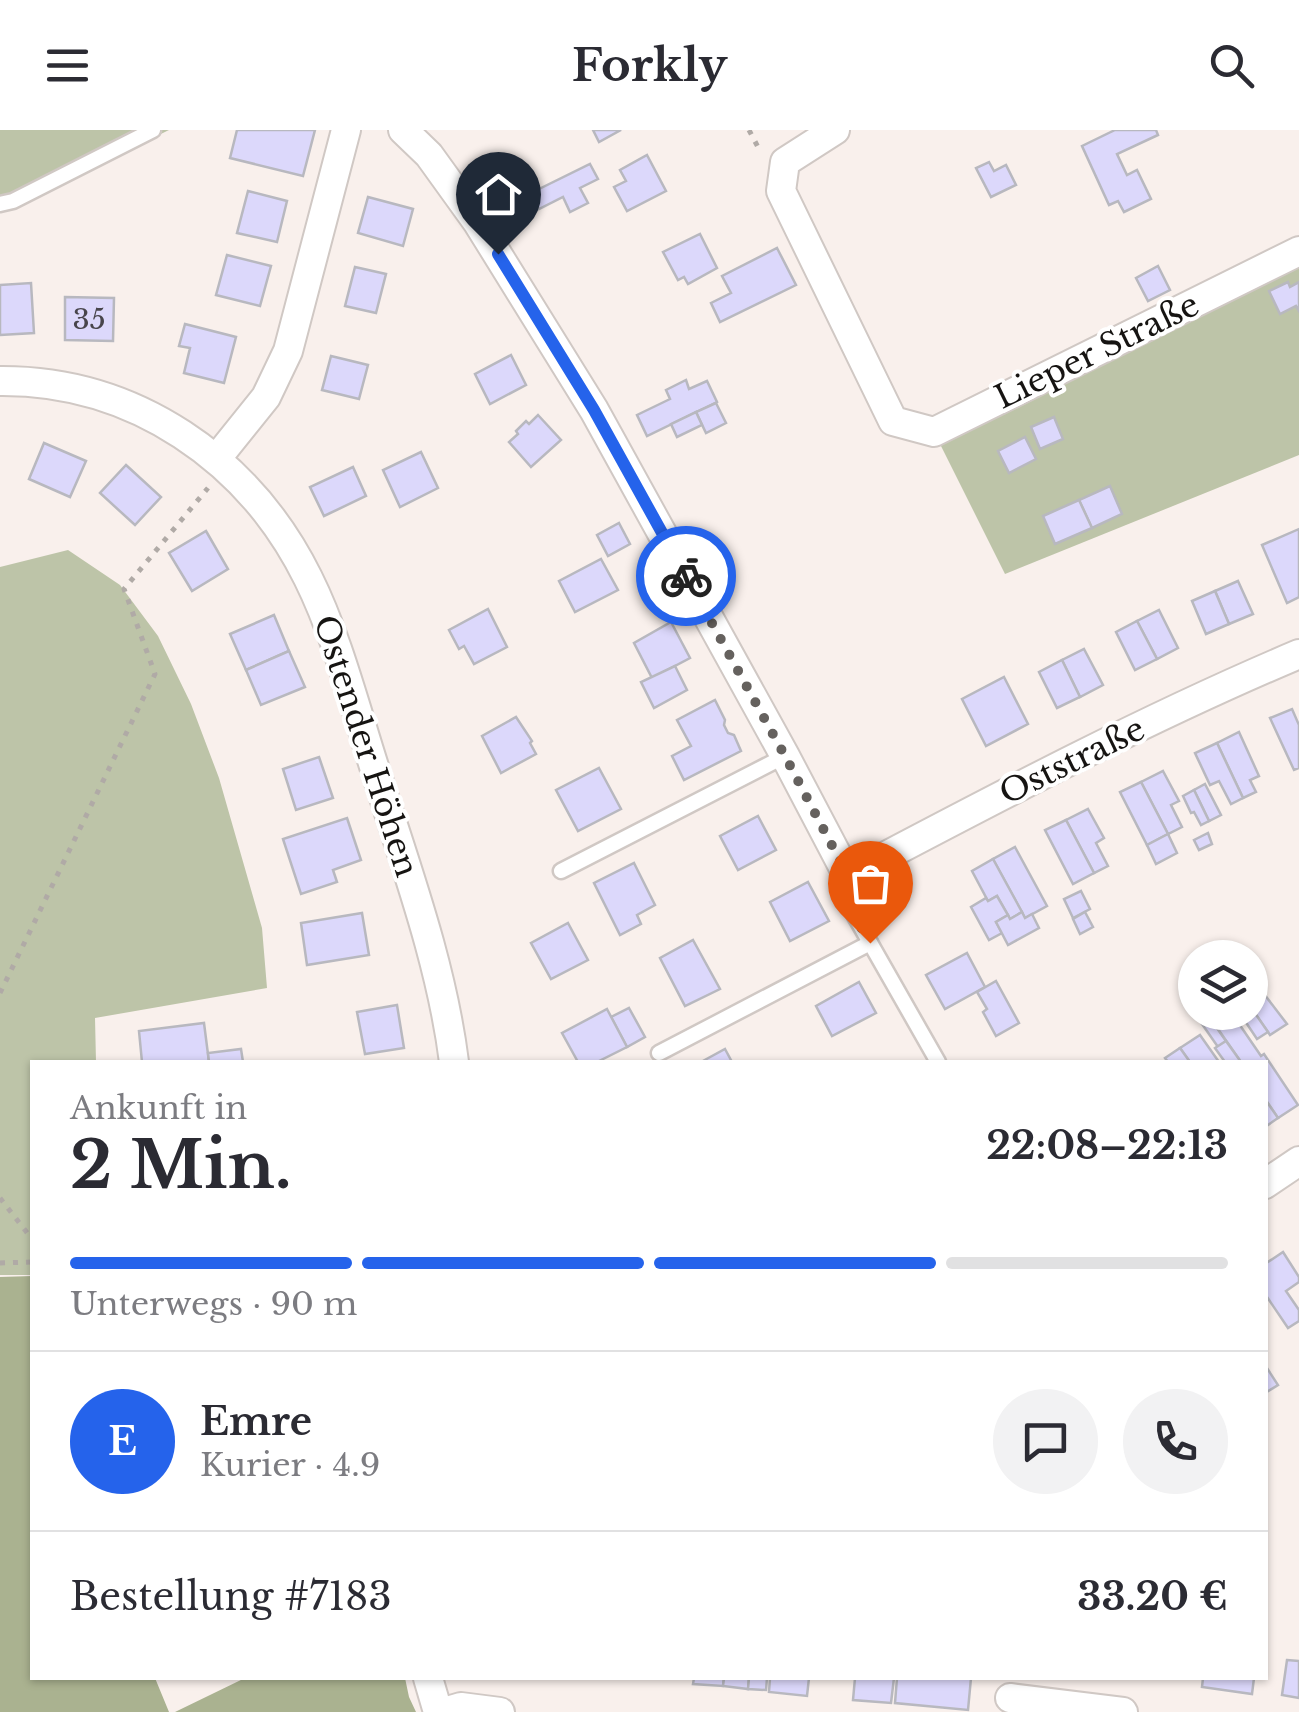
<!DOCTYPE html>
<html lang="de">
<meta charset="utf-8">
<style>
:root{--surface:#fff;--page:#f2f2f3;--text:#2b2b33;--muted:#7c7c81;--line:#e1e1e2;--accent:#2563eb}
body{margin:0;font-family:"Libre Baskerville",serif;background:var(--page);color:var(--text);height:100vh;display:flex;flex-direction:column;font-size:38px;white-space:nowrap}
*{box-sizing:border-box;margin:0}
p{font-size:32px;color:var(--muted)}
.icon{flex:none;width:55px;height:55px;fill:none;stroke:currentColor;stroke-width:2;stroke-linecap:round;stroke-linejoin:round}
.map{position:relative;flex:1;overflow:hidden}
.panel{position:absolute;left:30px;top:930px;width:1238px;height:620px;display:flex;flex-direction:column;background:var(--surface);border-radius:0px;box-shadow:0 2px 8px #0004}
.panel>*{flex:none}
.buttons{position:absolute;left:1178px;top:810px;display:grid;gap:20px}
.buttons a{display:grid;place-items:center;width:90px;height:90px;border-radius:50%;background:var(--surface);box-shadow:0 2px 8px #0004;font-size:50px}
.pin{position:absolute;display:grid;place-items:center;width:85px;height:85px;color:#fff;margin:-102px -42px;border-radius:50% 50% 50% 0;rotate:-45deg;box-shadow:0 0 10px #0007}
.pin .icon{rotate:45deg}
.courier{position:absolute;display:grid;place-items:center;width:100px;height:100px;margin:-50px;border:8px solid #2563eb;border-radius:50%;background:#fff;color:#222;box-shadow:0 2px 12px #0007}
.summary em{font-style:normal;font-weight:700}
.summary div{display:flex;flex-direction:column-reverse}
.summary{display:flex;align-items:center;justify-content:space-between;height:170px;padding:0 40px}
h1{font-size:65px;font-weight:700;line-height:75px}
.bar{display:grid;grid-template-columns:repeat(4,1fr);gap:15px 10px;align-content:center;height:120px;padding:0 40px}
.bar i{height:12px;border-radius:8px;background:var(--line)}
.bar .selected{background:var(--accent)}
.bar p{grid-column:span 4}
.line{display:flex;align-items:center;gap:25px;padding:0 40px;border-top:2px solid var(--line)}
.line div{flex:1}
.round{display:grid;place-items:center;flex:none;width:105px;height:105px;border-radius:52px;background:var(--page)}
header{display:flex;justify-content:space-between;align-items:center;height:130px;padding:0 40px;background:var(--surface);font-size:45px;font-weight:700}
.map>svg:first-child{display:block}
.green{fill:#bdc4a8}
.forest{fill:#aab290}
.building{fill:#dcd8fb;stroke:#b8b8bf;stroke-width:2.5}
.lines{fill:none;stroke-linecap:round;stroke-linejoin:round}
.service-casing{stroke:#d0c8c4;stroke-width:19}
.minor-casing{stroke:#d0c8c4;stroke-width:32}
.path{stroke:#b0aaa6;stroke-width:5;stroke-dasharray:5 8;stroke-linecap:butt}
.service{stroke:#fff;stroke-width:14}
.minor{stroke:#fff;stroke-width:28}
.done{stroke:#65615e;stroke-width:10;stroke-dasharray:0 18}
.route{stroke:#2563eb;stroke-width:12}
.labels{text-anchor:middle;stroke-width:8;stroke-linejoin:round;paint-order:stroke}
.number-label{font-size:28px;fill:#48454c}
.street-label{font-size:32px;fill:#161412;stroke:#fff}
</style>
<header><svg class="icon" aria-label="menu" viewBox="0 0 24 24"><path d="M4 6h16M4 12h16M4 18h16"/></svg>Forkly<svg class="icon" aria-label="search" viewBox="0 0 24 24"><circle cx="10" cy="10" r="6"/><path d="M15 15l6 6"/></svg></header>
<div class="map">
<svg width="1299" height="1582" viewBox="0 0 1299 1582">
<rect width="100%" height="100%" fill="#f9f0ec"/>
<g class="green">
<path d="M0,0H169L0,83Z"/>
<path d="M1299,123V325L1005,444L934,302Z"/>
<path d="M68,420L120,455L158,506L191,574L219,648L262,798L267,858L95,888L96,932H32V1145H0V437Z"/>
</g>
<g class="forest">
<path d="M32,1146V1548H155L169,1582H0V1147Z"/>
<path d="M245,1548H405L409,1567L416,1582H175Z"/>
</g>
<g class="building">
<path d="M237,0H315L303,46L230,28Z"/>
<path d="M593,0H621L599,12Z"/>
<path d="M1115,0H1156L1158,5L1117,24L1127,45L1137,40L1151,69L1124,82L1118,71L1109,75L1082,16Z"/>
<path d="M647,25L666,61L627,81L614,57L626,51L620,40Z"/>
<path d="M989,32L994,41L1006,35L1016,55L991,67L976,38Z"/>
<path d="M590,34L598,49L580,58L588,73L570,82L563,67L539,79L531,63Z"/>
<path d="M248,61L287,71L277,112L237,103Z"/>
<path d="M368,67L413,79L403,116L358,103Z"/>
<path d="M700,104L717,138L688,154L684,147L678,150L663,122Z"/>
<path d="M777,118L796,155L720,192L711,173L731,163L722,146Z"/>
<path d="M227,125L271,136L260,176L216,165Z"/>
<path d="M1158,136L1170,160L1148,171L1136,148Z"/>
<path d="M355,137L386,144L376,183L345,176Z"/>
<path d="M1288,152L1290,157L1299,152V181L1296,176L1280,184L1269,161Z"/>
<path d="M31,153L34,203L0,205V155Z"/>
<path d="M65,167L114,168L113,211L65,210Z"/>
<path d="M185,194L236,207L224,253L184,243L190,218L179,216Z"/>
<path d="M511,225L526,255L490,274L475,244Z"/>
<path d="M331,226L368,235L359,269L322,260Z"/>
<path d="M686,250L689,259L707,251L717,272L647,306L637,285L670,269L666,260Z"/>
<path d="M716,273L726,293L706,303L696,282Z"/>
<path d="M696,282L702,295L677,307L671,294Z"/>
<path d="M538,285L561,310L531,337L509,312L518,304L516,301L526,291L529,294Z"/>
<path d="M1054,287L1063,309L1040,319L1031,297Z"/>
<path d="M1025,307L1036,329L1009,343L998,321Z"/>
<path d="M44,313L86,331L70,367L29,349Z"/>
<path d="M421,322L438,358L400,377L383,340Z"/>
<path d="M126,335L161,367L135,395L100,363Z"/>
<path d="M353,337L366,366L324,386L310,357Z"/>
<path d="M1110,356L1122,384L1092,398L1079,370Z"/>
<path d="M1079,370L1092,398L1055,414L1043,386Z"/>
<path d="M619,393L630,414L608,426L597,405Z"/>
<path d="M1299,399V467L1287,473L1262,415Z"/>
<path d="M206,401L228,439L192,461L169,423Z"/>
<path d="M601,429L618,460L575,482L559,451Z"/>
<path d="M1238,451L1253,484L1229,494L1215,461Z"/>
<path d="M1215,461L1229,494L1206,504L1192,471Z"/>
<path d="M488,479L507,517L474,534L464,516L459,519L449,500Z"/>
<path d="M1159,480L1178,518L1157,529L1137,491Z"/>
<path d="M274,485L289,521L246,540L230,504Z"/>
<path d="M1137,491L1157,529L1135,540L1116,502Z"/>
<path d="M671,492L690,528L652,548L634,513Z"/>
<path d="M1084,519L1103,555L1080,567L1062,530Z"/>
<path d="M289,521L305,557L261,575L246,540Z"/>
<path d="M1062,530L1080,567L1057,578L1039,542Z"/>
<path d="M675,536L687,560L654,578L641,552Z"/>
<path d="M1004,547L1028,594L986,616L962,569Z"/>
<path d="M715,570L725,590L724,595L728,603L734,605L741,621L684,650L672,626L691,616L677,590Z"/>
<path d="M1292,579L1299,595V638L1294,640L1270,588Z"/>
<path d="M516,587L532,611L530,613L536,624L501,643L482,606Z"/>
<path d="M1239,602L1259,646L1250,650L1256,662L1243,668L1217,613Z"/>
<path d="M1217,613L1243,668L1231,674L1219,651L1210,655L1195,623Z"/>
<path d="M319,627L333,668L296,680L283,639Z"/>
<path d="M599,638L621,679L578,701L556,660Z"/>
<path d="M1163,641L1179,671L1171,675L1182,697L1168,704L1141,652Z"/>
<path d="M1141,652L1168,704L1147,715L1120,662Z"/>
<path d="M1205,654L1221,685L1209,691L1194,660Z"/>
<path d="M1194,660L1209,691L1201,695L1194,682L1191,683L1183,666Z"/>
<path d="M1088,679L1104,708L1096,713L1108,736L1094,743L1066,690Z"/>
<path d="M758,686L776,720L738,740L720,706Z"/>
<path d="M347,688L361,730L333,740L337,752L301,764L283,709Z"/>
<path d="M1066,690L1094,743L1073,754L1045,700Z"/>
<path d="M1208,703L1212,714L1199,720L1194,710Z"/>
<path d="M1168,704L1177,723L1156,734L1147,715Z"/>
<path d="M1015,717L1047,776L1025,788L993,729Z"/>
<path d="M993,729L1022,782L1010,789L997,766L988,771L972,741Z"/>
<path d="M634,733L655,775L637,785L641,794L620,805L594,753Z"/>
<path d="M808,752L829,791L790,811L770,772Z"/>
<path d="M1081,761L1090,779L1073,788L1064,769Z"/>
<path d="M997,766L1008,785L996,792L1002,803L989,810L971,777L986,768L988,771Z"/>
<path d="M1022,782L1025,788L1032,784L1039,798L1008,815L996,792L1008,785L1010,789Z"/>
<path d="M1085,782L1093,797L1080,804L1073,789Z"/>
<path d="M362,783L369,825L307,835L301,793Z"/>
<path d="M568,793L588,830L551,849L531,813Z"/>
<path d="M693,810L720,859L685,876L660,828Z"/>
<path d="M967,823L985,857L945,879L926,845Z"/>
<path d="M996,851L1019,893L996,906L983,882L987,879L977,862Z"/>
<path d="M859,852L876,883L832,906L816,876Z"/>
<path d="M1261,860L1287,894L1270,905L1250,876V868Z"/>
<path d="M397,875L404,918L365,924L357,882Z"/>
<path d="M1250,876L1268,902L1257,909L1239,882H1250Z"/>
<path d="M629,878L645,907L627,917L611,887Z"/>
<path d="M607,879L627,917L597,932H578L562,903Z"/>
<path d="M1210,888L1226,911L1218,917L1202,894Z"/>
<path d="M1235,888L1261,926L1264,924L1298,975L1278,988L1265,969V932H1241L1218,899Z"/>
<path d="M204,893L209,932H142L139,901Z"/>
<path d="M1200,905L1219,932H1190L1180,918Z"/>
<path d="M1226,911L1241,932H1225L1215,918Z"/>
<path d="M1180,918L1190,932H1168L1165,928Z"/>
<path d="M241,919L243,932H209L208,923Z"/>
<path d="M725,919L732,932H701Z"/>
<path d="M1265,969L1278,988L1265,997Z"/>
<path d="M1283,1122L1299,1147V1152L1286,1161L1299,1180V1191L1288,1198L1265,1164V1134Z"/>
<path d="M1265,1235L1278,1255L1265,1263Z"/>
<path d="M1287,1530L1299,1531V1568L1282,1565Z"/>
<path d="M694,1548H724L723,1556L693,1554Z"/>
<path d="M724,1548H749L748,1559L723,1556Z"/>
<path d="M749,1548H767L766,1560L748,1559Z"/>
<path d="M770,1548H809L807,1566L769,1562Z"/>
<path d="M855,1548H894L891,1573L853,1570Z"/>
<path d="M897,1548H971L968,1580L895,1573Z"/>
<path d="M1203,1548H1254L1252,1564L1202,1557Z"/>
</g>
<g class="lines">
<defs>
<g id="service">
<path d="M0,74L13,71L153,0"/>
<path d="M561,741L785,626"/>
<path d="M848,746L852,781L938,932"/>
<path d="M659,923L870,813"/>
</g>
<g id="minor">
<path d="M403,0L429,25L478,93L594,280L785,626L848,746C996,668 1145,589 1299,524"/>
<path d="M835,0L785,32L781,61L893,291L934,302L1299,121"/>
<path d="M0,251C134,250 249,329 308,448C339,510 358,589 380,655C409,746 442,837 454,932"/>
<path d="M217,328L266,267L288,221L346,0"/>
<path d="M1265,1054L1299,1031"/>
<path d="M428,1548L438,1582"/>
<path d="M1010,1568L1123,1582"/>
<path d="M444,1582L461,1577L500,1582"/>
</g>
</defs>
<use href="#service" class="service-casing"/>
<use href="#minor" class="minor-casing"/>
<g class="path">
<path d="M749,0L761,23"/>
<path d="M0,863L155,544L124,459L208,358"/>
<path d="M0,1068L32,1109"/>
<path d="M0,1133L32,1132"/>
</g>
<use href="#service" class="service"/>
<use href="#minor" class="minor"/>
</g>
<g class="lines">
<path class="done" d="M686,446L785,626L848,746L852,781L870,813"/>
<path class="route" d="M498,124L594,280L686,446"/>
</g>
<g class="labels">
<g class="number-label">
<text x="89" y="199">35</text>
</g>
<g class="street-label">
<text transform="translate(1097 221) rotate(-26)" y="11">Lieper Straße</text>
<text transform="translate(366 616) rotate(72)" y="11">Ostender Höhen</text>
<text transform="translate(1072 631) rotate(-26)" y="11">Oststraße</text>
</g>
</g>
</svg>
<div class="buttons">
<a><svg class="icon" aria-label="layers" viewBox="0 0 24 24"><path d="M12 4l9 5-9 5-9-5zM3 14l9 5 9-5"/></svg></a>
</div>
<div class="pin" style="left:870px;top:813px;background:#ea580c"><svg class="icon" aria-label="bag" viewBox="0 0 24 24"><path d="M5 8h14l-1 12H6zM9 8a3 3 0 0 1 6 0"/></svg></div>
<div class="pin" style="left:498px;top:124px;background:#1f2937"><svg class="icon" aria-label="home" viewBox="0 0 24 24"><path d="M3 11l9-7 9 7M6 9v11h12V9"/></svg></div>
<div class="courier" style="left:686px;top:446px"><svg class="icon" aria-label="bike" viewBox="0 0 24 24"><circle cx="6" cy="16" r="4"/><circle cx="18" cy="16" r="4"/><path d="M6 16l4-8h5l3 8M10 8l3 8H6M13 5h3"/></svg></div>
<section class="panel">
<div class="summary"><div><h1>2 Min.</h1><p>Ankunft in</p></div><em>22:08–22:13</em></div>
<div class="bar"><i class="selected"></i><i class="selected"></i><i class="selected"></i><i></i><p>Unterwegs · 90 m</p></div>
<div class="line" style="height:180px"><b class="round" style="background:var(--accent);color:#fff">E</b><div><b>Emre</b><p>Kurier · 4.9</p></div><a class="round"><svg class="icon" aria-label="chat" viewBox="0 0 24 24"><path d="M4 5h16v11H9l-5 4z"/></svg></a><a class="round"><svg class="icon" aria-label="phone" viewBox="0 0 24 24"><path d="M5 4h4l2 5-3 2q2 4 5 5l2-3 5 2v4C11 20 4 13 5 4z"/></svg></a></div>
<div class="line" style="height:130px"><div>Bestellung #7183</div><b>33.20 €</b></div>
</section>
</div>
